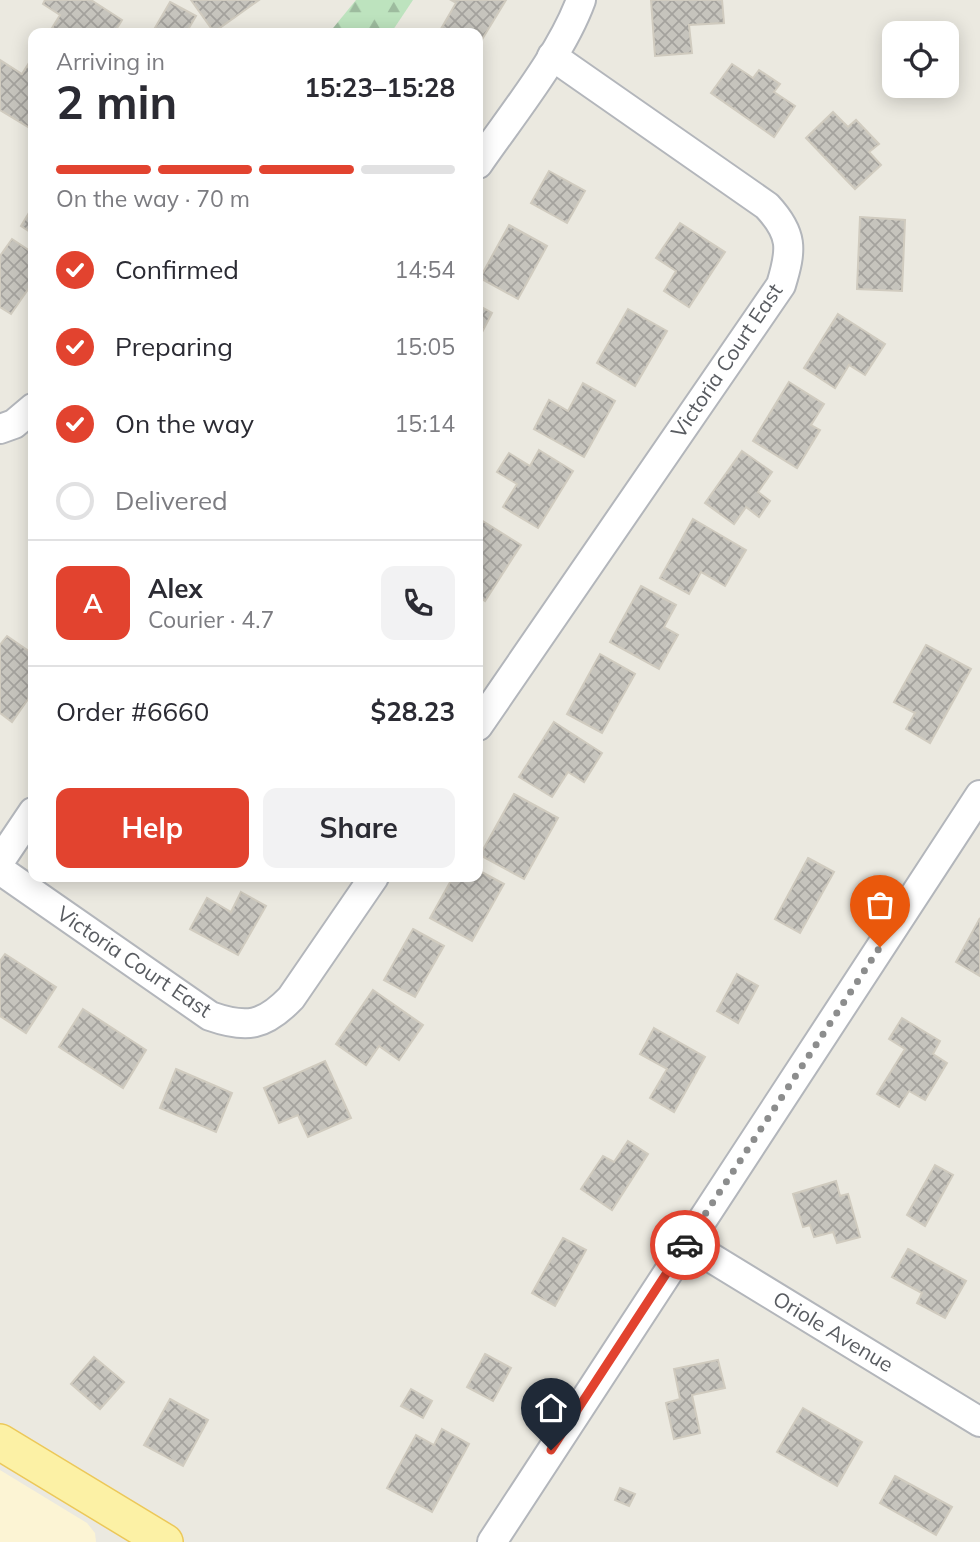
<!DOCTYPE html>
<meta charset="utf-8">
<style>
:root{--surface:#fff;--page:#f2f2f3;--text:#2b2b33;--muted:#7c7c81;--line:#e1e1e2;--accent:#e2432f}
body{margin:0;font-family:Mulish,sans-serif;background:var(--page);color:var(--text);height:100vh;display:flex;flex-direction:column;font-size:26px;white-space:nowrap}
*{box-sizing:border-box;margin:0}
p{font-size:23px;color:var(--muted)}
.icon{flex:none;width:38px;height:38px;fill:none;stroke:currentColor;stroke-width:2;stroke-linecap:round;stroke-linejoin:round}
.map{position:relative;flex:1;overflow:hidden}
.side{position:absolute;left:28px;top:28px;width:455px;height:854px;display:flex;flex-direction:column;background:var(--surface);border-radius:14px;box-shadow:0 4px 18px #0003}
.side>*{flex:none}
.buttons{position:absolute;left:882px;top:21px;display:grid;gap:14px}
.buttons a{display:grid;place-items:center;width:77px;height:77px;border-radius:14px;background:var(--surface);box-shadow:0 4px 18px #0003;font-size:35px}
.pin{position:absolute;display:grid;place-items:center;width:60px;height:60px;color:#fff;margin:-72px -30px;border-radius:50% 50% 50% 0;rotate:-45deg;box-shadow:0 0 7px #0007}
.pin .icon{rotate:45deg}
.courier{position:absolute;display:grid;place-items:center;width:70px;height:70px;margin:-35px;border:5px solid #e2432f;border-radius:50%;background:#fff;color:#222;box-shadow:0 2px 9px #0007}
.summary em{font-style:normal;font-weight:700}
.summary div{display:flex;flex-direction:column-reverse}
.summary{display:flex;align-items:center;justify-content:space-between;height:119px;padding:0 28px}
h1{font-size:46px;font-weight:700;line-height:52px}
.bar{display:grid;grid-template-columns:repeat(4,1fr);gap:10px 7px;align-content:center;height:84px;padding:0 28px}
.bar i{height:9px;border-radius:5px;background:var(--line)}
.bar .selected{background:var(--accent)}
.bar p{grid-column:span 4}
.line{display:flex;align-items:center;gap:18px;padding:0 28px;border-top:2px solid var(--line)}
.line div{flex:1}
.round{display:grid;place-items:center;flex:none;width:74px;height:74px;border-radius:14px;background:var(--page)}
ol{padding:0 28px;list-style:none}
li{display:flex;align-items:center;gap:21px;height:77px}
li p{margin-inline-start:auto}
li .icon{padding:7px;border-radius:50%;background:var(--accent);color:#fff;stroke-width:4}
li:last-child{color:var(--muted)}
li i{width:38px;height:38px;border:4px solid var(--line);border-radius:50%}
.primary-button{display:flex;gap:14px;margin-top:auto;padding:14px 28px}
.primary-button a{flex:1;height:80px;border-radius:14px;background:var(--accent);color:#fff;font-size:28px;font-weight:700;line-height:80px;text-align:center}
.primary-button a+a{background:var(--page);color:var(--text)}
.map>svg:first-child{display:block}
.commercial{fill:#fcf4d4}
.forest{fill:url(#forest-firs)}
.building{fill:url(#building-cross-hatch);stroke:#d0cbbf;stroke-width:2}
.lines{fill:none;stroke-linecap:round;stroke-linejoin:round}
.minor-casing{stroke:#b3b6bb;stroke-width:32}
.major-casing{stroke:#ecc859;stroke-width:38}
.minor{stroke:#fff;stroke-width:28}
.major{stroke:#fcf1a5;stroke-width:35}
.done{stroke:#8c8d8d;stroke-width:7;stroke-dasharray:0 12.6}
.route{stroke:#e2432f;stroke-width:9}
.labels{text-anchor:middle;stroke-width:5;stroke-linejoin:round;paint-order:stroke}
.street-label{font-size:21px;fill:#595c61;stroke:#fff}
</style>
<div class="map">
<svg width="980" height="1542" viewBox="0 0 980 1542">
<defs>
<pattern id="forest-firs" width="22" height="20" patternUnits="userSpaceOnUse" patternTransform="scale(1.75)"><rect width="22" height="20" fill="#bde3be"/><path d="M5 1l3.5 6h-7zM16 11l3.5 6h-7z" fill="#9dbb9e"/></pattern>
<pattern id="building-cross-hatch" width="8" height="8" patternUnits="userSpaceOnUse" patternTransform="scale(1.75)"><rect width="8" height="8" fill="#c6c4bd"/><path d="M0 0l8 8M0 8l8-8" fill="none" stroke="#a4a29d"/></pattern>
</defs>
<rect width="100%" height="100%" fill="#ebe9e0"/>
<path class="commercial" d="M0,1470L87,1523L95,1533L96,1542H0Z"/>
<path class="forest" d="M356,0H413L391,33H329Z"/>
<g class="building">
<path d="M45,0H91L122,20L114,33H49L60,15L43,4Z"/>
<path d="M191,0H259L214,32Z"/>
<path d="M451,0H506L478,46V33H448L441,29L456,3Z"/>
<path d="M651,0H722L724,23L689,25L692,53L655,56Z"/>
<path d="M170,2L196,16L186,33H152Z"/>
<path d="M32,58H33V130L0,110V60L22,74Z"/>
<path d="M732,64L753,78L759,70L780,84L774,92L795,106L774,137L711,93Z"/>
<path d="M833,112L848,127L856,120L879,144L869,152L881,165L855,189L806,138Z"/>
<path d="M549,171L585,191L567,223L531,203Z"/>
<path d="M33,206V234L21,226Z"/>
<path d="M860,217L905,220L902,291L857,289Z"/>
<path d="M680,223L725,252L689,307L664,291L676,271L656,258Z"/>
<path d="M509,225L547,246L518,299L480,278Z"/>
<path d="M12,239L33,253V291L29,288L11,314L0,307V256Z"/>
<path d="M478,305L492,313L478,340Z"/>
<path d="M628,309L667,331L635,386L597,363Z"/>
<path d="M838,314L885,344L865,375L849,365L835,388L804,368Z"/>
<path d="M789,382L824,404L811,425L820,430L797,468L753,441Z"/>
<path d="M583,383L615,401L584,457L534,429L549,400L568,411Z"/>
<path d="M539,450L573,471L538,528L503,507L517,484L497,472L509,453L530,466Z"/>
<path d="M742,451L772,472L758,492L770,501L759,517L746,507L734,524L705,503Z"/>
<path d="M478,518L521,545L485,601L478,596Z"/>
<path d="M693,519L746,550L725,586L701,572L689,594L660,578Z"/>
<path d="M641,586L676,605L664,627L678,635L659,669L610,642Z"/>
<path d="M7,636L33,654V692L12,722L0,713V645Z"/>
<path d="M926,645L971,669L930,743L906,729L915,713L894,702Z"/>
<path d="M600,654L635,674L602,733L567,714Z"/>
<path d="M554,722L602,753L584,782L568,772L552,797L519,777Z"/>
<path d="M514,794L558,818L524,879L480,855Z"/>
<path d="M808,858L834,872L800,933L775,919Z"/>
<path d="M478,870L504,884L472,941L430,918L453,877H478Z"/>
<path d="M241,892L266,906L238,955L190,929L207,898L231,912Z"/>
<path d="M980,918V976L956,962Z"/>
<path d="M413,929L444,946L415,997L384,980Z"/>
<path d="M5,954L56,987L26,1033L0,1016V961Z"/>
<path d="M737,974L758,986L738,1023L717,1011Z"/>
<path d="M373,990L423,1025L399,1060L379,1046L366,1065L336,1044Z"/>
<path d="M83,1009L146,1050L123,1088L59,1047Z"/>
<path d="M902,1018L940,1041L933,1054L947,1063L925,1100L909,1091L899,1107L877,1094L905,1049L889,1039Z"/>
<path d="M654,1028L705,1057L674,1112L650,1098L667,1069L640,1054Z"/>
<path d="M325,1061L351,1118L308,1137L298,1115L279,1123L264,1088Z"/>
<path d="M176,1069L232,1093L216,1132L160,1108Z"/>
<path d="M628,1141L648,1154L612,1210L581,1189L603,1156L614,1162Z"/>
<path d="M935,1165L953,1175L925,1226L907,1215Z"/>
<path d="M836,1181L840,1196L848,1194L860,1237L837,1243L833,1232L814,1237L810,1225L803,1227L793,1194Z"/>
<path d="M563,1238L586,1250L555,1306L532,1293Z"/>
<path d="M908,1249L966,1281L945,1318L917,1303L922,1293L892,1277Z"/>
<path d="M485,1354L511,1368L493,1401L467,1387Z"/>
<path d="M94,1357L124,1382L100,1409L71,1384Z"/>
<path d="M718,1360L725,1388L692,1395L700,1433L674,1439L666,1403L680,1399L674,1369Z"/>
<path d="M411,1389L432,1401L423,1418L401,1406Z"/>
<path d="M170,1399L208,1420L183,1466L144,1445Z"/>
<path d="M803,1408L862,1442L837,1486L777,1452Z"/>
<path d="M442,1429L469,1444L432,1512L387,1488L416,1435L434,1445Z"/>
<path d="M895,1476L952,1507L936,1535L880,1503Z"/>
<path d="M620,1488L635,1494L629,1506L615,1500Z"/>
</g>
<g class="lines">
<defs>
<g id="minor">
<path d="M478,164C511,116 561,55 581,0"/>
<path d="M0,429L14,424L33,408"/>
<path d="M478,726L781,285C792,249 793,234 767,206L552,56"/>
<path d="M0,861L33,812"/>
<path d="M0,870L210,1016C247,1029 264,1026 291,998L374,877"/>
<path d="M687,1243L980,1422"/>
<path d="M492,1542L980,795"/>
</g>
<path id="major" d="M0,1442L165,1542"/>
</defs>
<use href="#minor" class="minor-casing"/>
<use href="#major" class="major-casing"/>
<use href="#minor" class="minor"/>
<use href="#major" class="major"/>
</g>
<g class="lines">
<path class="done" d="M685,1245L880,947"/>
<path class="route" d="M551,1450L685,1245"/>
</g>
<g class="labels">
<g class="street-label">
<text transform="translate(727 361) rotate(-56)" y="7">Victoria Court East</text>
<text transform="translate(134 962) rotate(34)" y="7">Victoria Court East</text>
<text transform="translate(833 1332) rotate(31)" y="7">Oriole Avenue</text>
</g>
</g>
</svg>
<div class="buttons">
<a><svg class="icon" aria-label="locate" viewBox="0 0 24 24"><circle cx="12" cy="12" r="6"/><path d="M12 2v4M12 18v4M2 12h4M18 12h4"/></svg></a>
</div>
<div class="pin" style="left:880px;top:947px;background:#ea580c"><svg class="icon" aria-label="bag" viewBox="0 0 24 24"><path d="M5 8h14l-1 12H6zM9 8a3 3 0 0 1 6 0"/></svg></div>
<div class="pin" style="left:551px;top:1450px;background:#1f2937"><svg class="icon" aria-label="home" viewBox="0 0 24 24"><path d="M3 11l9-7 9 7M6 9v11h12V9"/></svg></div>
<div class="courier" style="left:685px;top:1245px"><svg class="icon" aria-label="car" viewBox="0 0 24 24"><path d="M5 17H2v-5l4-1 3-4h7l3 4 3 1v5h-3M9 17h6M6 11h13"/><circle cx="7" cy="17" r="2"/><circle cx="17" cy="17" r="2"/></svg></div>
<section class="side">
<div class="summary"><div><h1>2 min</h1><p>Arriving in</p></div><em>15:23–15:28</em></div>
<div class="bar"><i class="selected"></i><i class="selected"></i><i class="selected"></i><i></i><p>On the way · 70 m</p></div>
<ol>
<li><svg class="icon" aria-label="check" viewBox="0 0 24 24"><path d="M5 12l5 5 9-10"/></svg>Confirmed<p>14:54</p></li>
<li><svg class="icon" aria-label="check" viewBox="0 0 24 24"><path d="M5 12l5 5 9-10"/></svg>Preparing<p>15:05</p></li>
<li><svg class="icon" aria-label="check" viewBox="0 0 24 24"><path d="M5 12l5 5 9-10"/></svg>On the way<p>15:14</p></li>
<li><i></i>Delivered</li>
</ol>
<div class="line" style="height:126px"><b class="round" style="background:var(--accent);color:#fff">A</b><div><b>Alex</b><p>Courier · 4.7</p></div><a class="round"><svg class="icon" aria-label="phone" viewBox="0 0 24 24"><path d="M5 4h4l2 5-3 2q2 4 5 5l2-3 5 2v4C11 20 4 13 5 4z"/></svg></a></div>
<div class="line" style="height:91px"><div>Order #6660</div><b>$28.23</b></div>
<div class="primary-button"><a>Help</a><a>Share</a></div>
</section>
</div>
